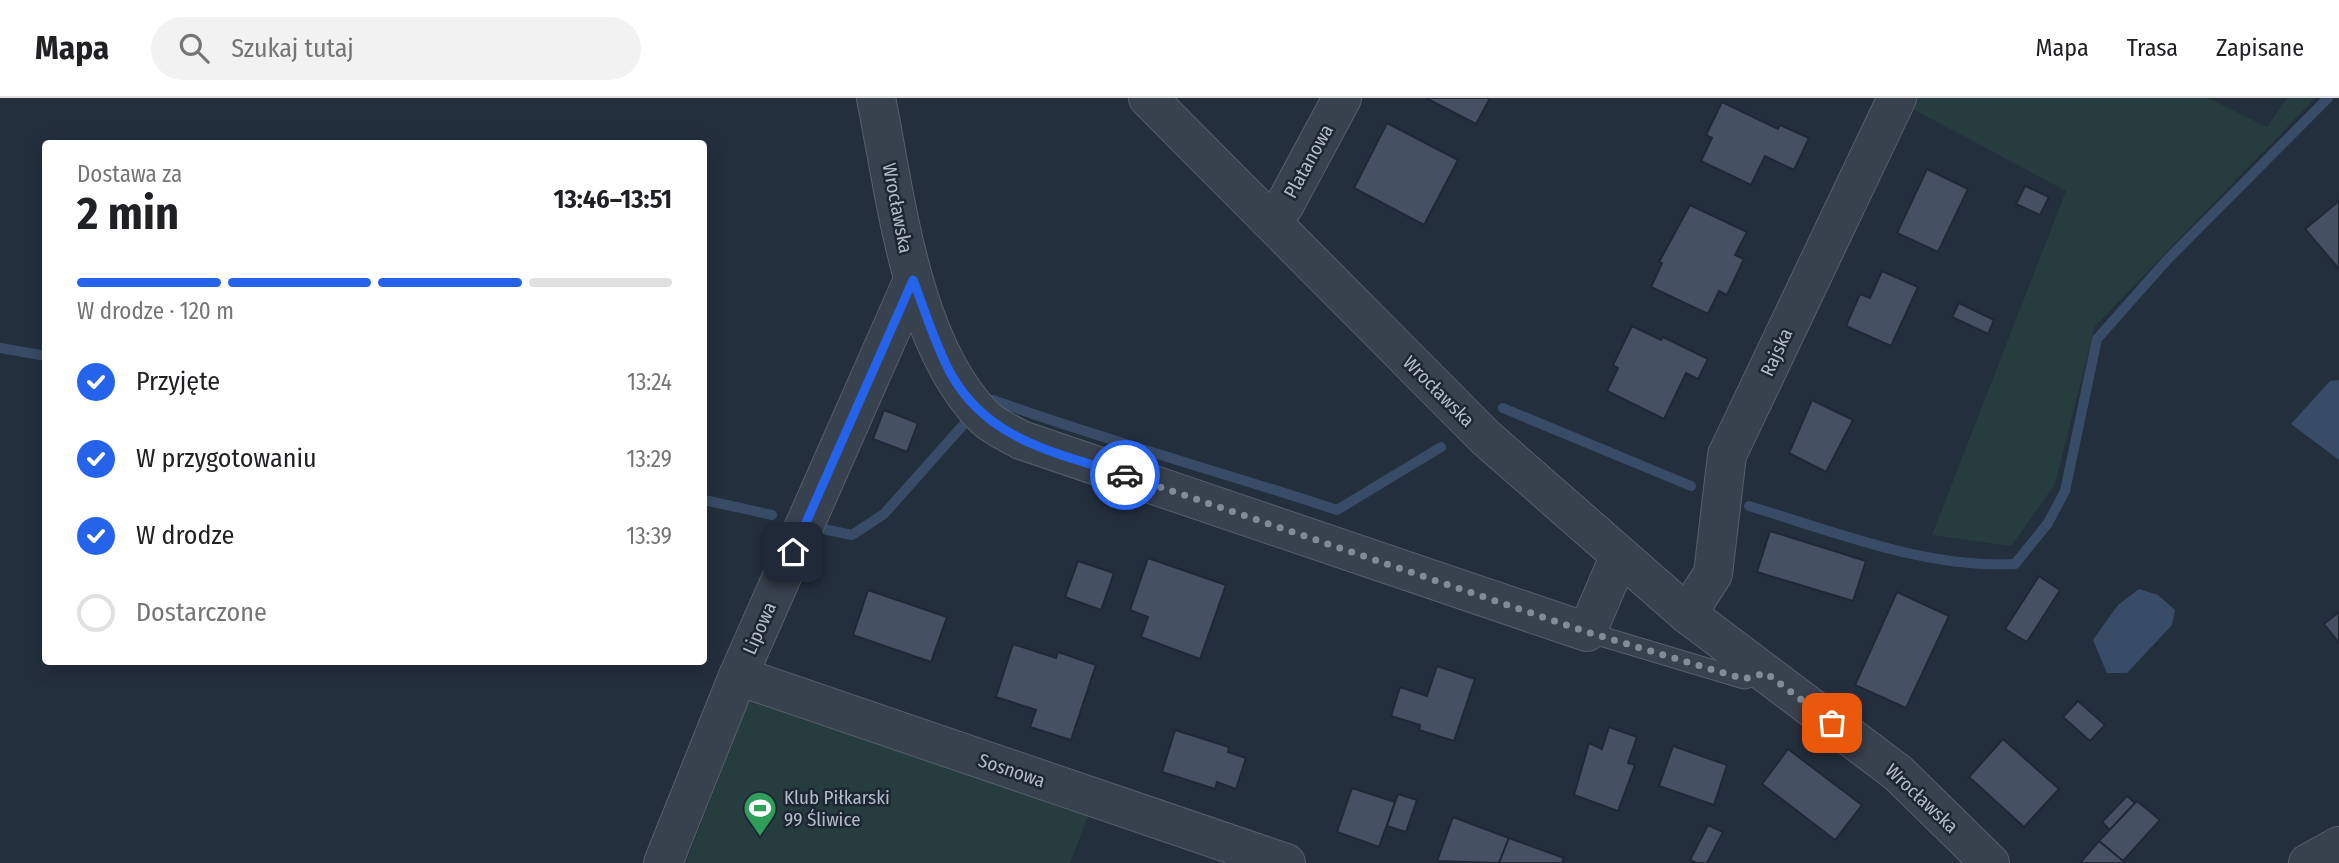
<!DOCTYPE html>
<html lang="pl">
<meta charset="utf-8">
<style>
:root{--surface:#fff;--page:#f2f2f2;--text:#202124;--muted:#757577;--line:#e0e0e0;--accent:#2563eb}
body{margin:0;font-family:"Fira Sans Condensed",sans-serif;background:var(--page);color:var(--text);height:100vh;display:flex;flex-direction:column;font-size:26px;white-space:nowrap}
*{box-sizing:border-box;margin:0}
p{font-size:23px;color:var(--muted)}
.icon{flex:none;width:38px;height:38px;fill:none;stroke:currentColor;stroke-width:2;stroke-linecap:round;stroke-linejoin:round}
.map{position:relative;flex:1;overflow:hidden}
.sheet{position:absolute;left:42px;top:42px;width:665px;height:525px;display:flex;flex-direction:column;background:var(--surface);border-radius:7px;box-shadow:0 4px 18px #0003}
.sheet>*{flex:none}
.pin{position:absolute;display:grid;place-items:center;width:60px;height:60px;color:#fff;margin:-30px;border-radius:14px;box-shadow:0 4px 10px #0006}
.courier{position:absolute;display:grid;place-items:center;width:70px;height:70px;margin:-35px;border:5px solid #2563eb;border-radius:50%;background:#fff;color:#222;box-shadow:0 2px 9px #0007}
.summary em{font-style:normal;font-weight:700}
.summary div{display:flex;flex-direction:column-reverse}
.summary{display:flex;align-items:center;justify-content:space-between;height:119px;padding:0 35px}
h1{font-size:46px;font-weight:700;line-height:52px}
.bar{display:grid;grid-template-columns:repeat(4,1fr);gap:10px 7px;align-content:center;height:84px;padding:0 35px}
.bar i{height:9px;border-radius:5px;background:var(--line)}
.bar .current{background:var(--accent)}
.bar p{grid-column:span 4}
ol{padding:0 35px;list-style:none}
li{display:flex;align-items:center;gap:21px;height:77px}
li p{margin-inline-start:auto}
li .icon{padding:7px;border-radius:50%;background:var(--accent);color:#fff;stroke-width:4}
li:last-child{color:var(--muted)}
li i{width:38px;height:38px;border:4px solid var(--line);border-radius:50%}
header{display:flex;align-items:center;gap:42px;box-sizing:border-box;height:98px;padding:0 35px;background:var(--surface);border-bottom:2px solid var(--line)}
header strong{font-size:33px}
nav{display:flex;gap:38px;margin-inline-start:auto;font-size:24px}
.search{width:490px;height:63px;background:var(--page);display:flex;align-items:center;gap:18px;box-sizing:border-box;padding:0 24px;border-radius:38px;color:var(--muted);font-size:26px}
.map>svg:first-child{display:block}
.green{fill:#263c3f}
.water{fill:#394c67}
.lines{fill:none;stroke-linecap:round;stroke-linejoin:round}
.stream{stroke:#394c67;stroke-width:10}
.building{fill:#455162;stroke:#1f2835;stroke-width:2}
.service-casing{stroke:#565f6c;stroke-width:21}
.minor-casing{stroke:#565f6c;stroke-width:40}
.tertiary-casing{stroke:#565f6c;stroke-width:40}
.service{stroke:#38414e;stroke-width:19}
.minor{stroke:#38414e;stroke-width:38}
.tertiary{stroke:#38414e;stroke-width:38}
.done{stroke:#828b98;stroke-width:7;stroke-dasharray:0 12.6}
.route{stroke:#2563eb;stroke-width:9}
.labels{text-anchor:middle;stroke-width:5;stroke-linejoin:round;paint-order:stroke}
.street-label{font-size:19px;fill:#b4bcc9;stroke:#1d2633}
.poi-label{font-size:19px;fill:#b4bcc9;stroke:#1d2633;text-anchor:start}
</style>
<header>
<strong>Mapa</strong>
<div class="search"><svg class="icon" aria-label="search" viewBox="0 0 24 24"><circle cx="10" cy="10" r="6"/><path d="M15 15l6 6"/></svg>Szukaj tutaj</div>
<nav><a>Mapa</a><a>Trasa</a><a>Zapisane</a></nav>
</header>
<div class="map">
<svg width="2339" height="765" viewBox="0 0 2339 765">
<rect width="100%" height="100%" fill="#242f3e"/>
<g class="green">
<path d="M1915,0H2208L2267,29L2287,0H2315L2095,228L2055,386L2011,448L1932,437L2066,93L1911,10Z"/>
<path d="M751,598L1089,716L1070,765H686Z"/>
</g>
<g class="water">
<path d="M2339,282V362L2291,326L2330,283Z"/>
<path d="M2139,491L2158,497L2175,512L2172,527L2127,575H2107L2093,542L2118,507Z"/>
</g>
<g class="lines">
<g class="stream">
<path d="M0,250L46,258"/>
<path d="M993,302C1107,343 1222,374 1337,412L1441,349"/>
<path d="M1503,310L1691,388"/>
<path d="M704,402L772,417"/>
<path d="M1749,408C1835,434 1924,470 2015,466L2048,425L2065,393L2097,241L2167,162L2328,0"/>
<path d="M813,429L852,437L884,416L964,326"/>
</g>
</g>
<g class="building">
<path d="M1426,0H1490L1476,26Z"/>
<path d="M1722,4L1778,31L1780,27L1809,40L1794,72L1765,58L1751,87L1701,63L1712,40L1706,37Z"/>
<path d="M1387,25L1458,62L1424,127L1354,90Z"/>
<path d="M1927,71L1968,91L1938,154L1897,135Z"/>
<path d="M2025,88L2049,99L2040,117L2016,106Z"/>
<path d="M2339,103V171L2305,131Z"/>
<path d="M1690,107L1747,134L1735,157L1744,161L1727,197L1719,193L1708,216L1651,189L1662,165L1659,164Z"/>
<path d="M1882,173L1918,189L1891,248L1846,228L1860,196L1870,200Z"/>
<path d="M1959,205L1994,222L1988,236L1952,219Z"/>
<path d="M1632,228L1661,242L1663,239L1708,261L1698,281L1686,275L1664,321L1607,293L1618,270L1613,267Z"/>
<path d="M1812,302L1853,322L1826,374L1789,355Z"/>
<path d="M884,312L918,325L907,354L873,341Z"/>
<path d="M1770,433L1866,463L1853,503L1757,474Z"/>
<path d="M1148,460L1226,487L1200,561L1141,539L1148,519L1130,512Z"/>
<path d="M1078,463L1114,475L1101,512L1065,499Z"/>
<path d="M2039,478L2060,492L2027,544L2005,531Z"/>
<path d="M868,492L947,519L931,564L853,537Z"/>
<path d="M1897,494L1949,518L1906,610L1855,587Z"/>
<path d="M2339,514V545L2324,526Z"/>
<path d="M1013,546L1056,560L1058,554L1096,567L1071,642L1030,629L1036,612L996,599Z"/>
<path d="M1437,568L1475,581L1454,643L1419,632L1420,627L1391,618L1400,589L1427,598Z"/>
<path d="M2078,603L2105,627L2090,643L2063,619Z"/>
<path d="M1609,629L1637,639L1628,665L1635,667L1618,713L1574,697L1589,645L1602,651Z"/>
<path d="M1175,632L1229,649L1228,654L1246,660L1236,691L1217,684L1215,691L1162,674Z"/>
<path d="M2003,641L2059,691L2024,729L1969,679Z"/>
<path d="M1673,648L1727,667L1714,707L1659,688Z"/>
<path d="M1788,651L1862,707L1835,742L1762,686Z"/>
<path d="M1352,690L1395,704L1379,749L1337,734Z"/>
<path d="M1398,696L1417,702L1406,734L1387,728Z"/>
<path d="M2127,698L2135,705L2110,732L2102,724Z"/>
<path d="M2137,703L2160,722L2123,763L2099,743Z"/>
<path d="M1453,719L1509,740L1499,765L1437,763Z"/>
<path d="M1708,727L1723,734L1707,765H1697L1690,762Z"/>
<path d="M1509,740L1564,760L1562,765H1499Z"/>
<path d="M2099,743L2123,763L2125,765H2080Z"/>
</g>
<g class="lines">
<defs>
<path id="service" d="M1587,534L1744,581L1764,576"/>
<g id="minor">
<path d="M876,0C896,99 911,245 984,319C994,329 1009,335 1021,342L1587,534L1619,459"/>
<path d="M1268,121L1284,108L1342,0"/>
<path d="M1687,516L1713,476L1727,357L1897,0"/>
<path d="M738,578L1286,765"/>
<path d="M663,765L738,578L913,182"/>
<path d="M2308,765L2339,748"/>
</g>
<path id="tertiary" d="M1148,0L1486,340L1687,516L1898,675L1990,765"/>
</defs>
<use href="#service" class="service-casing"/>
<use href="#minor" class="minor-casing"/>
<use href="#tertiary" class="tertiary-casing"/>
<use href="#service" class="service"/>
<use href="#minor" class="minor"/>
<use href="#tertiary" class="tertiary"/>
</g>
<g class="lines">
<path class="done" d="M1125,377L1587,534L1744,581L1766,575L1832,625"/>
<path class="route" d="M793,454L913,182C925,212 935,247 951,276C988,343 1058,355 1125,377"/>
</g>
<defs>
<symbol id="stadium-pin" viewBox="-11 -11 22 30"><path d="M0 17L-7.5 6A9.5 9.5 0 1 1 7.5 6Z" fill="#2e9e5b" stroke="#1d2633"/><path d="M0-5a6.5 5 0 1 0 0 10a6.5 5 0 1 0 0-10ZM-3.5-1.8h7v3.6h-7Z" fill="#fff"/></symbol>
</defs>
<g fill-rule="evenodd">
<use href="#stadium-pin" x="741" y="691" width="38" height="52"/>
</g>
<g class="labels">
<g class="street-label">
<text transform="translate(1308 63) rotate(-61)" y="7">Platanowa</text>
<text transform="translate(898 110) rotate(79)" y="7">Wrocławska</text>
<text transform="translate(1776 254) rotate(-65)" y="7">Rajska</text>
<text transform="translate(1439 293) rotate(45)" y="7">Wrocławska</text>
<text transform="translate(759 530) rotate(-66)" y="7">Lipowa</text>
<text transform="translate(1012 672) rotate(19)" y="7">Sosnowa</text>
<text transform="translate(1922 700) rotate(43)" y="7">Wrocławska</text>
</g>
<g class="poi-label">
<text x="784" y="706">Klub Piłkarski<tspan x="784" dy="22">99 Śliwice</tspan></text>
</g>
</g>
</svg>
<div class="pin" style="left:1832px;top:625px;background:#ea580c"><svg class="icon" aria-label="bag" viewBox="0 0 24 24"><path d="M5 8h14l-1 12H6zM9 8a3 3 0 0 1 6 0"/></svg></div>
<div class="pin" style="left:793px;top:454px;background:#1f2937"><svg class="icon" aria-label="home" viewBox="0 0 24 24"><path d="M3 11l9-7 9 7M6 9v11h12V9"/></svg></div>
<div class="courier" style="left:1125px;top:377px"><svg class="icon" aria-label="car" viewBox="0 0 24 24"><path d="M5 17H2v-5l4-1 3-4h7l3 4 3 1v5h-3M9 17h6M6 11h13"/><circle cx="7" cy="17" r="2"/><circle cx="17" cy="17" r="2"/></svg></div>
<section class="sheet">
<div class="summary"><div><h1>2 min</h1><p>Dostawa za</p></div><em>13:46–13:51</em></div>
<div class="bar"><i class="current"></i><i class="current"></i><i class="current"></i><i></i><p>W drodze · 120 m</p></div>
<ol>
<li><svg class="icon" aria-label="check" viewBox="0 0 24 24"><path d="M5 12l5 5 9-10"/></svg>Przyjęte<p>13:24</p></li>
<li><svg class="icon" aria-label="check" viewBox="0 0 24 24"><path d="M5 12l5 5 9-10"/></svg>W przygotowaniu<p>13:29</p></li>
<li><svg class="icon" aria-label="check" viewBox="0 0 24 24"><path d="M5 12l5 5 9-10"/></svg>W drodze<p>13:39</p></li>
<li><i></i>Dostarczone</li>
</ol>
</section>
</div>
